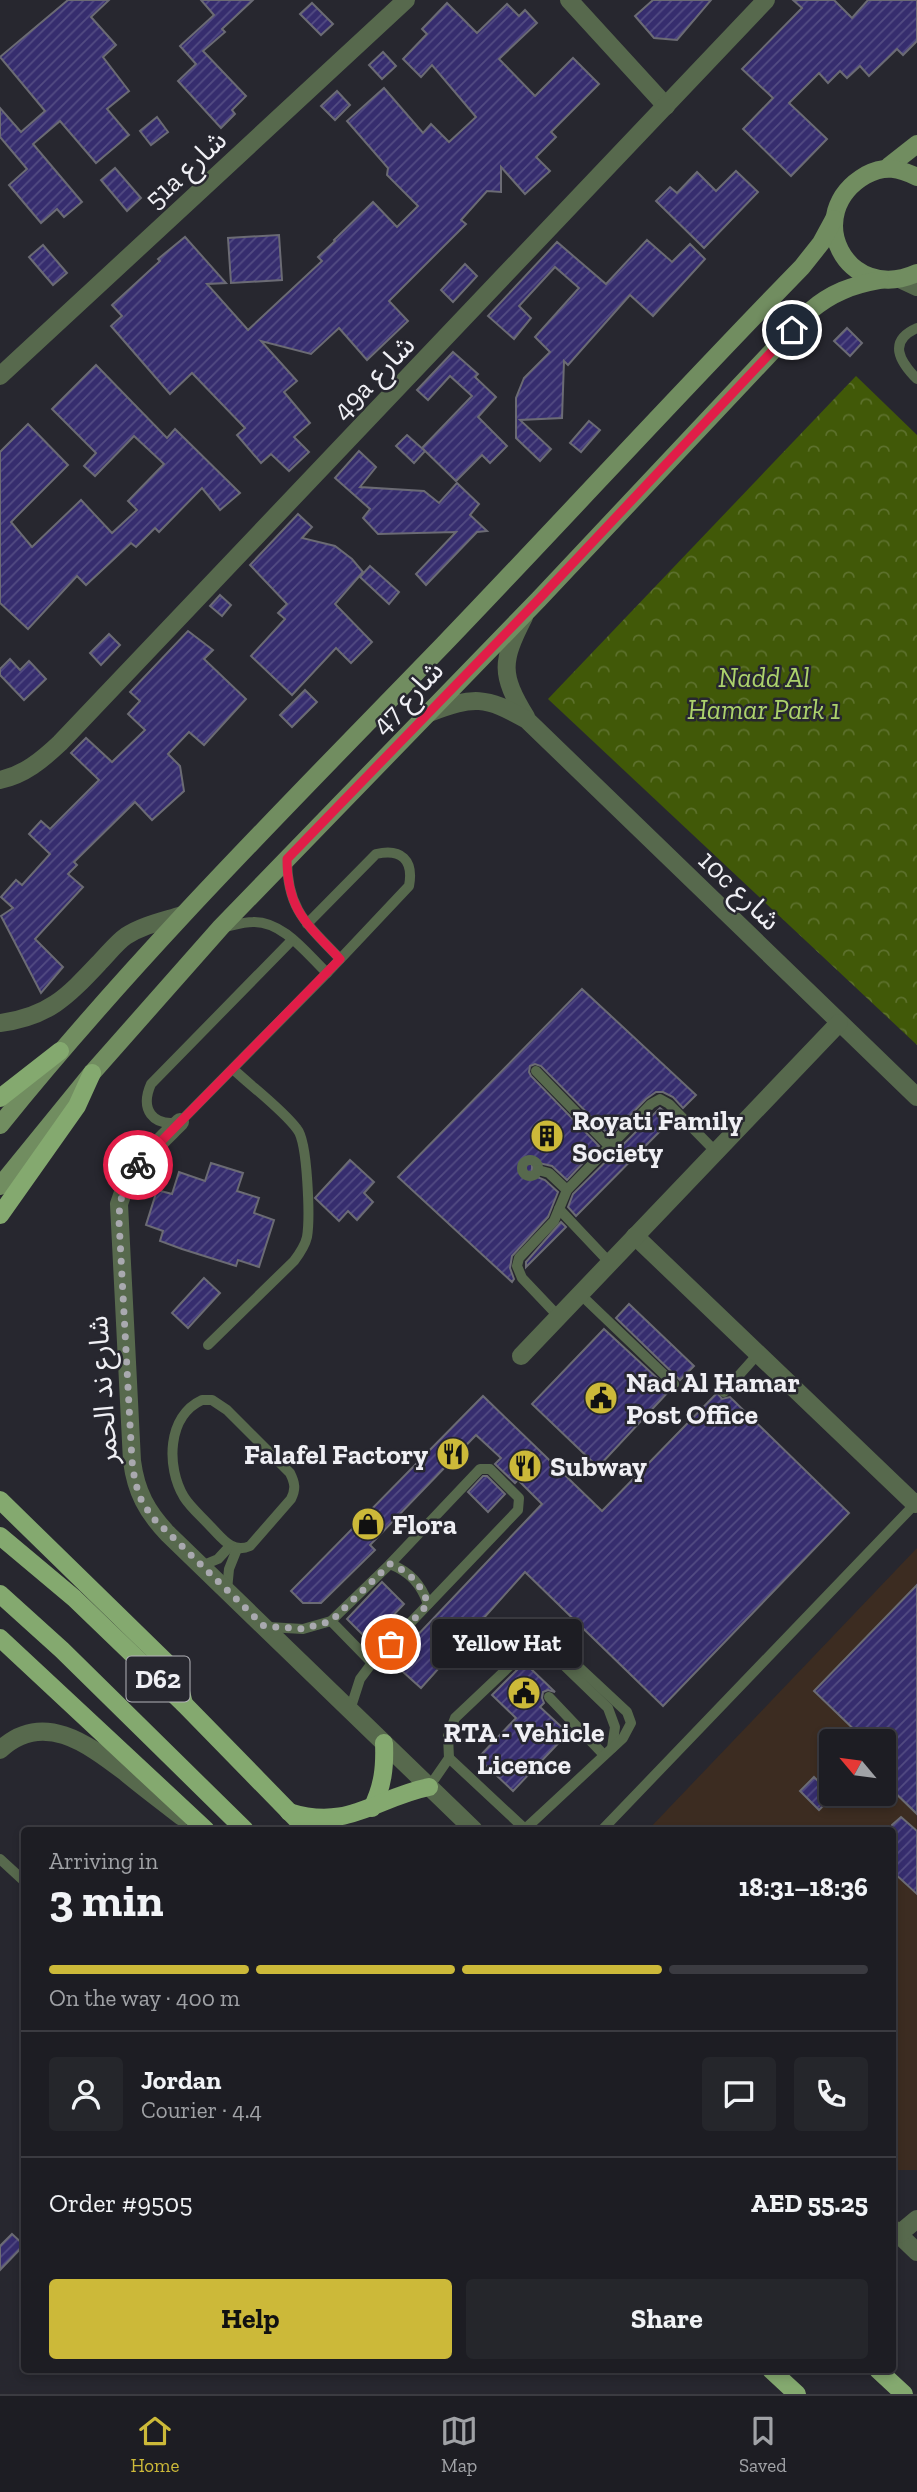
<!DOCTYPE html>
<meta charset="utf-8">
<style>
:root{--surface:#1d1d23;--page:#25262b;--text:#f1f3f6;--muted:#a0a2a6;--line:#3b3b41;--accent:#ccb939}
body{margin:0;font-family:"Zilla Slab","Noto Sans Arabic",serif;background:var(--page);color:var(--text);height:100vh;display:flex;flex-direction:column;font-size:26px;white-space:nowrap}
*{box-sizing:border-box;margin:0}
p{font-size:23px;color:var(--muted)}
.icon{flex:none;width:38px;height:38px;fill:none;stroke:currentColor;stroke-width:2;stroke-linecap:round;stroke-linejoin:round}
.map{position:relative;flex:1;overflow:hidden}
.panel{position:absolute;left:21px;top:1827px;width:875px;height:546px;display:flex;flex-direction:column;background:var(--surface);border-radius:7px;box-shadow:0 4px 10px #0003,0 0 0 2px var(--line)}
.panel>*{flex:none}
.needle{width:46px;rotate:299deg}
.fabs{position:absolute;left:819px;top:1729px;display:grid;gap:14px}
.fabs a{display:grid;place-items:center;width:77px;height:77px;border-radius:7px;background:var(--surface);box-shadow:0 4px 10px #0003,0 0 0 2px var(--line);font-size:35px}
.pin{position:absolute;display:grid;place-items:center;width:60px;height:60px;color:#fff;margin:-30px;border:4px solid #fff;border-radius:50%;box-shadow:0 2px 7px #0007}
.courier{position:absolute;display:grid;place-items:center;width:70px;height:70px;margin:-35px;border:5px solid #e11d48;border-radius:50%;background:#fff;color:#222;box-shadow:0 2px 9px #0007}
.bubble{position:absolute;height:49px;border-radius:7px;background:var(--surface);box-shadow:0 4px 10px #0003,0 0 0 2px var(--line);font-size:23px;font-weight:700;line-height:49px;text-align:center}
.head em{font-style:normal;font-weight:700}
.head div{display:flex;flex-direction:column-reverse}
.head{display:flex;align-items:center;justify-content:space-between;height:119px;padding:0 28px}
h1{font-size:46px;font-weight:700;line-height:52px}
.bar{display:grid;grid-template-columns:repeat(4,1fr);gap:10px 7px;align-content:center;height:84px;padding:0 28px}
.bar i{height:9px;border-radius:5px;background:var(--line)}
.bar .on{background:var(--accent)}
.bar p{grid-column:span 4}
.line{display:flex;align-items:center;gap:18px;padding:0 28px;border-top:2px solid var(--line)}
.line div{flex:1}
.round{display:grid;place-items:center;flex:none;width:74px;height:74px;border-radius:7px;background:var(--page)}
.button{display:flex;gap:14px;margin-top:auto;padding:14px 28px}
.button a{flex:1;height:80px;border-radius:7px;background:var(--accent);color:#111;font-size:28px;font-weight:700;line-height:80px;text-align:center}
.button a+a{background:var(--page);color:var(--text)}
.tabs{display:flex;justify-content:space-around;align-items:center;height:98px;border-top:2px solid var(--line);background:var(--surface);font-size:19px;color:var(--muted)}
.tabs a{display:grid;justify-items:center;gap:4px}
.tabs .on{color:var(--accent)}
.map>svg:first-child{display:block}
.education{fill:#3c2c21;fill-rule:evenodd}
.park{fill:url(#park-crowns)}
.building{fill:url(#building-hatch);stroke:#6b6b74;stroke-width:2}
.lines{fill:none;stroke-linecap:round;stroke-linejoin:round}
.lane{stroke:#57694d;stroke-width:10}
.street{stroke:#57694d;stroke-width:18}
.secondary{stroke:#718d60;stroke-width:18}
.primary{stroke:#84a96f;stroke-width:18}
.done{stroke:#a9a9af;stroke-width:7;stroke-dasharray:0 12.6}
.route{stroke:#e11d48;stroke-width:9}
.labels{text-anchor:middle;stroke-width:5;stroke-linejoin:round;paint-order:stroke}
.shield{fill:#27272f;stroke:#b3b3b9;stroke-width:2}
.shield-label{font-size:26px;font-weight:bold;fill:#efeff4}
.street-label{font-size:28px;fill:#efeff4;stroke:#27272f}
.park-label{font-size:28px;font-style:italic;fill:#acd26c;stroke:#27272f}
.poi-label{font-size:28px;font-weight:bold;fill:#efeff4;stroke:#27272f;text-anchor:start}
</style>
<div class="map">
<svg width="917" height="2394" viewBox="0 0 917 2394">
<defs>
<pattern id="park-crowns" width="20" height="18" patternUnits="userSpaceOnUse" patternTransform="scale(1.75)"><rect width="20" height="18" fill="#415908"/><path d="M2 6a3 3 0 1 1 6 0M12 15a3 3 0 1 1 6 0" fill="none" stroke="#5d712d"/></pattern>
<pattern id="building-hatch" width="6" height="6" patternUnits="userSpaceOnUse" patternTransform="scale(1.75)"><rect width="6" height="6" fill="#362d6e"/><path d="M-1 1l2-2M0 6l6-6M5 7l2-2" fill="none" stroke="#534c83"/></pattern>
</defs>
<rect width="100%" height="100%" fill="#27272f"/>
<path class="education" d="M917,1548V2170H893L892,1830H648ZM831,1741H884V1794H831Z"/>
<path class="park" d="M856,376L917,435V1045L548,699Z"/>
<g class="building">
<path d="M68,0H109L91,17L116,45L103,57L129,91L107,109L129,135L96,163L60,121L33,144L82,202L64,217L57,209L41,223L9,185L27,169L0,137V108L21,132L45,111L0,57Z"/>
<path d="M201,0H253L222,29L225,32L203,51L246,96L232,110L235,114L221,128L178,81L196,64L180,46L214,15Z"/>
<path d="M653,0H711L677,40L654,38L635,16Z"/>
<path d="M793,0H834L852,18L868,0H917V41L903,55L897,49L869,76L860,66L847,78L840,71L828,83L819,73L789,103L827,139L791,176L743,129L773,98L742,69L802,8Z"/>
<path d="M312,3L333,24L321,35L300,14Z"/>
<path d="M447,3L477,33L507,4L519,16L525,10L537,23L499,59L535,96L573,58L599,84L551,132L556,137L536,157L550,171L525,194L501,167V192L487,191L461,220L466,224L389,301L408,321L367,360L339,328L311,354L261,341L297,381L284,392L310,423L294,437L309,452L289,471L271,454L261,463L237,435L245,428L192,373L170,394L111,326L122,316L112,305L160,261L158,259L185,237L226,283L207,284L248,330L322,261L318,257L335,241L334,240L373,202L397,227L418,206L387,175L388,168L347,121L384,88L423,133L431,124L449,142L476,117L432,65L421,77L403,59L427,34L422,29Z"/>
<path d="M383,52L396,66L382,79L369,65Z"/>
<path d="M337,91L350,105L335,120L321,106Z"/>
<path d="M157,117L168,132L151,145L140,131Z"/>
<path d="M115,168L141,198L127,211L101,180Z"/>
<path d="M736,171L758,192L704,248L656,201L670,187L677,193L697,172L716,191Z"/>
<path d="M279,235L282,280L231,283L228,238Z"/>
<path d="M647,240L672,262L690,244L705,259L653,316L630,295L568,365L564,361L562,418L520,420L551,449L540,461L516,438V398L524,378L550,352L535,337L579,288L555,267L519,306L531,318L514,339L488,316L557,242L606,284Z"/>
<path d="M43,245L67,273L53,285L29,257Z"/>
<path d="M465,264L477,276L453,302L441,290Z"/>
<path d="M847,328L862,343L850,356L834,341Z"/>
<path d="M453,352L478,374L475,377L496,397L478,417L507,446L490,463L482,455L456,481L422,448L472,396L450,376L428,400L417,390Z"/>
<path d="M96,365L167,438L175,429L240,493L220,510L202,488L159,532L155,528L136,547L131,543L86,585L77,576L28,629L0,603V452L28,424L68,465L11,522L32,547L81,500L112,533L137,510L128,501L164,464L134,436L95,476L84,466L96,453L52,409Z"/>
<path d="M589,421L600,430L581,452L570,443Z"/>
<path d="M407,435L425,451L414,463L396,446Z"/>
<path d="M359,451L376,467L360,487L424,491L439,503L457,483L479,504L470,515L487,531L477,532L426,585L416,574L456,532L378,534L363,518L370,509L335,478Z"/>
<path d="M298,514L312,527L302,538L335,546L352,559L363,572L335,604L372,642L351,663L336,648L292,695L251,656L285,619L278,613L287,604L250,565Z"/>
<path d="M370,566L399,592L389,604L360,577Z"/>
<path d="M220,595L231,605L222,616L210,606Z"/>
<path d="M188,631L213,650L204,659L246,699L204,745L189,732L168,754L180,766L184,791L152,820L135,802L74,862L77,865L68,874L83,887L35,939L63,967L41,993L1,916L13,908L1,897L16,880L22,885L50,854L29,834L41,821L50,829L99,780L71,753L86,738L112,762L145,730L128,714L140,701L130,692Z"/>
<path d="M109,634L120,645L101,665L90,653Z"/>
<path d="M10,659L20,670L29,661L46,679L24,700L0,675V669Z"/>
<path d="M305,690L317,702L292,727L280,715Z"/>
<path d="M582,989L696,1095L683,1108L673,1097L663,1092H656L646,1099L610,1136L541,1066L535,1064L530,1066L529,1072L531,1076L599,1146L567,1180L552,1166L539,1163L532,1165V1175L545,1180L558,1192L548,1217L512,1256L510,1268L514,1279L512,1282L398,1177Z"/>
<path d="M660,1108L673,1118L576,1216L568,1207L573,1194Z"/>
<path d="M350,1160L374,1182L364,1193L373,1202L357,1220L348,1211L339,1221L315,1198Z"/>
<path d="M211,1163L243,1173L237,1191L259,1198L254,1213L274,1220L259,1267L238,1260L236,1266L182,1249L160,1241L163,1231L146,1225L157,1190L172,1194L179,1172L205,1181Z"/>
<path d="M561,1222L566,1227L526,1267V1262Z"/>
<path d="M204,1278L220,1293L188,1328L172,1313Z"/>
<path d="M629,1304L694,1366L680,1380L616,1318Z"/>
<path d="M604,1329L670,1390L598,1467L532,1404Z"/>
<path d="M717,1393L722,1399L730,1397L849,1513L663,1706L525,1572L421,1688L392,1662L542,1504L518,1480L515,1483L495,1464L501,1458L476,1435L370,1545L375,1550L321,1603H303L291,1591L483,1396L602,1511Z"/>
<path d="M483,1476H487L505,1494L488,1512L468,1492Z"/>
<path d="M382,1582L404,1604L369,1641L347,1619Z"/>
<path d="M917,1585V1814L884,1782V1741H866L814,1691Z"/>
<path d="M521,1666L529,1667L555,1692L548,1690L543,1692L542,1698L544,1703L540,1707L568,1733L513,1791L478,1758L516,1718L492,1695Z"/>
<path d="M814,1777L833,1796L819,1810L800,1791Z"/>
<path d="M901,1817L917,1831V1894L892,1871V1825Z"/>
<path d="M12,2234L24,2245L0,2270V2246Z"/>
</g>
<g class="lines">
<g class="lane">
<path d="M917,328C887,341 900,362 917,379"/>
<path d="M287,859C287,910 307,924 340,959"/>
<path d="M225,927C234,925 244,922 253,922C283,921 307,954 327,973"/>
<path d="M292,940L151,1084C140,1109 152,1127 180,1122L327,973L409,886C414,860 401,848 376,854L307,924"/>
<path d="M536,1071L610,1147"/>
<circle cx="530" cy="1168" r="8"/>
<path d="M538,1170L549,1173L567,1190"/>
<path d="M559,1209L610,1263"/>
<path d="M580,1294L674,1384"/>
<path d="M559,1317L522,1278L517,1266L519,1258L554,1221L567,1190L651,1104L660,1099L669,1104L716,1152"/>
<path d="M208,1345L294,1261C300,1253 305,1246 307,1237C310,1219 308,1142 297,1129C282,1109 252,1087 233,1069"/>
<path d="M724,1392L758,1354"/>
<path d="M202,1400H212L227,1410L290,1473C295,1483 296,1489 291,1499L250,1546C232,1554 222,1538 210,1526C201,1516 191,1508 184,1497C166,1467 167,1416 202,1400Z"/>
<path d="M390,1564C410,1572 421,1584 428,1604"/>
<path d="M201,1566L218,1559L230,1546"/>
<path d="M227,1590L229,1569L237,1549"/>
<path d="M331,1621L372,1663"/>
<path d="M268,1627L303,1629L331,1621L390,1564L480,1469H490L519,1498L518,1510L372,1663L360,1679L350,1710"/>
<path d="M531,1649L548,1650L608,1708L615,1727L612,1748"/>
<path d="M549,1697L604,1755"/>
<path d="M449,1758L525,1829"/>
<path d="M429,1787L449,1758L448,1736L455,1718L534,1643L547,1642L554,1644L627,1712L631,1723L623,1738L524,1830"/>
<path d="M602,1830L915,1504"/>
<path d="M0,1859L24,1881"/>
</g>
<g class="street">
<path d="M569,0L666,106"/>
<path d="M902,280L917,287"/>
<path d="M0,376L406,0"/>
<path d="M524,617C501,662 500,674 526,717"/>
<path d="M429,713C474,696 485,696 527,720L917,1097"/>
<path d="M0,780C24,775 42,760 60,743L766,0"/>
<path d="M0,1023C48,1017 67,997 99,963C108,954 116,943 126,936C143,925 163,921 182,915"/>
<path d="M180,1122C155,1147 129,1169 119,1204L132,1461C136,1492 147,1512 168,1534L474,1830"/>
<path d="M635,1236L915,1504L917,1502"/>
<path d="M521,1356L839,1023"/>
<path d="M0,1750C43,1709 89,1745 126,1773C144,1788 163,1802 182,1817"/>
<path d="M892,2228L917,2252"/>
<path d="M899,2234L917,2219"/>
</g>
<g class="secondary">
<path d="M889,166L917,144"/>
<path d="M917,177C899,168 885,165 866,175C800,213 846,305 917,273"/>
<path d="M0,1125C137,955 292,801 444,644C564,519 681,391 802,267L821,243L834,219"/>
<path d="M0,1186L92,1073L221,927L539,599L810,311C831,293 852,285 880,280"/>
</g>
<g class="primary">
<path d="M0,1098L60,1051"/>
<path d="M0,1215L77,1106L92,1073"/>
<path d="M0,1500L168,1664L177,1676L184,1704"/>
<path d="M0,1536L74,1598L184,1704L307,1830"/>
<path d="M0,1594L62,1650L245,1830"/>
<path d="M0,1638L206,1830"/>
<path d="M372,1808C383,1786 385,1767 384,1743"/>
<path d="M289,1812C349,1831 375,1798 429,1787"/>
<path d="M771,2370L797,2394"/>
<path d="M878,2370L904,2394"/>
</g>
</g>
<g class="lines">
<path class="done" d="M138,1165C124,1182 119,1200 119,1221L132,1461L135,1482L142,1502L154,1519L264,1626L303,1629L331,1621L390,1564C410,1572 421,1584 428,1604L391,1644"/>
<path class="route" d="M138,1165L340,959C307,924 287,910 287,859L539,599L792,330"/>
</g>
<defs>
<symbol id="building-disc" viewBox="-11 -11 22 22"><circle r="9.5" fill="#ccb939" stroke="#27272f"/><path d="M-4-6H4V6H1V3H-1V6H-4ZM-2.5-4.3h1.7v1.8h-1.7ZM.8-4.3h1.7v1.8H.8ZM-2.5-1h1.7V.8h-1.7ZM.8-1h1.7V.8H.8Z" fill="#111"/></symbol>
<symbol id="civic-disc" viewBox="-11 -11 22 22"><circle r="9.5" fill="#ccb939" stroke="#27272f"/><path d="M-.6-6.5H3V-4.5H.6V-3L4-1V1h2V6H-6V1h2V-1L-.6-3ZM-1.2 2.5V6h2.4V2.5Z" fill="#111"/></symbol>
<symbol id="restaurant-disc" viewBox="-11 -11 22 22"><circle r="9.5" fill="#ccb939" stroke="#27272f"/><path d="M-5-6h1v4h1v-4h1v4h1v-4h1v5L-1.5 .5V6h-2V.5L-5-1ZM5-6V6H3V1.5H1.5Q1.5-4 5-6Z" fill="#111"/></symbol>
<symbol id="shop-disc" viewBox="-11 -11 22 22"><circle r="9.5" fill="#ccb939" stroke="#27272f"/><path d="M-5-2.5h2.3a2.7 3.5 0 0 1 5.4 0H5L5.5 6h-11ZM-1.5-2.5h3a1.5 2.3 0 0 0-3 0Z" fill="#111"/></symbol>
</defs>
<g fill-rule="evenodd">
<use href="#building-disc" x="528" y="1117" width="38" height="38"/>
<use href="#civic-disc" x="582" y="1379" width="38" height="38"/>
<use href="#restaurant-disc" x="434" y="1435" width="38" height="38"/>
<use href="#restaurant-disc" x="506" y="1447" width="38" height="38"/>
<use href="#shop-disc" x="349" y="1505" width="38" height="38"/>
<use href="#civic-disc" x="505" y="1674" width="38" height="38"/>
</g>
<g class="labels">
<rect class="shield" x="126.5" y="1656.5" width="63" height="45" rx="5"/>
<g class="shield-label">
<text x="158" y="1688">D62</text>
</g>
<g class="street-label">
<text transform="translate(185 169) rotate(-43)" y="10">51a شارع</text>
<text transform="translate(373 377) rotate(-46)" y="10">49a شارع</text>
<text transform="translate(407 697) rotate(-46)" y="10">شارع 47</text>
<text transform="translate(740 890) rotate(44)" y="10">10c شارع</text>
<text transform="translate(102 1390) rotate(-94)" y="10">شارع ند الحمر</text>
</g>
<g class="park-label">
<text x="764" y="687">Nadd Al<tspan x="764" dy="32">Hamar Park 1</tspan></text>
</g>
<g class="poi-label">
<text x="572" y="1130">Royati Family<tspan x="572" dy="32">Society</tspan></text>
<text x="626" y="1392">Nad Al Hamar<tspan x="626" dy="32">Post Office</tspan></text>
<text x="428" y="1464" text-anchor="end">Falafel Factory</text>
<text x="550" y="1476">Subway</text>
<text x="392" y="1534">Flora</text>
<text x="524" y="1742" text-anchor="middle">RTA - Vehicle<tspan x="524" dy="32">Licence</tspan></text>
</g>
</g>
</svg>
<div class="fabs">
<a><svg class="needle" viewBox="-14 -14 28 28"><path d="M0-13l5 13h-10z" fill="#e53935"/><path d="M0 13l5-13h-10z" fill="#a0a2a6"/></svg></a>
</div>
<div class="pin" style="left:391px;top:1644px;background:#ea580c"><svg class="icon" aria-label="bag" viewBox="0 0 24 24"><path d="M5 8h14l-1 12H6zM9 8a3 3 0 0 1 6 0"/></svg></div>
<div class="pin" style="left:792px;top:330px;background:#1f2937"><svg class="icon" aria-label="home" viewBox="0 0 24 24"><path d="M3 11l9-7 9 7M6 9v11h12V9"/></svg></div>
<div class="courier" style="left:138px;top:1165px"><svg class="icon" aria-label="bike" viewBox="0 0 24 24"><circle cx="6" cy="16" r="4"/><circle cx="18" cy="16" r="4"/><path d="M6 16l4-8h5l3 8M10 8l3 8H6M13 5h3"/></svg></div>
<div class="bubble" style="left:432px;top:1619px;width:150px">Yellow Hat</div>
<section class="panel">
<div class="head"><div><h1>3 min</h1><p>Arriving in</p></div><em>18:31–18:36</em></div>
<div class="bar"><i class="on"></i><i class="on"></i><i class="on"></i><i></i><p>On the way · 400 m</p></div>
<div class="line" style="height:126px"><a class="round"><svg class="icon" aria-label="person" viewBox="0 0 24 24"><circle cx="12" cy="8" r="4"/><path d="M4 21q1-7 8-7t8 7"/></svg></a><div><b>Jordan</b><p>Courier · 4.4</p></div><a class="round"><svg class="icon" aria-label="chat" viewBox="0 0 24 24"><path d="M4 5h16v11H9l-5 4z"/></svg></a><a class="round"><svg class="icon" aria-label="phone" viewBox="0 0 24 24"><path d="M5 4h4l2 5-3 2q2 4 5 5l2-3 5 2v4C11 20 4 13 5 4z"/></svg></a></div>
<div class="line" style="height:91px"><div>Order #9505</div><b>AED 55.25</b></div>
<div class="button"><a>Help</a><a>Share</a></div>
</section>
</div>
<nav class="tabs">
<a class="on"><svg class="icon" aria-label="home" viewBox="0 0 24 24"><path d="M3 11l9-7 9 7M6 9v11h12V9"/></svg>Home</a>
<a><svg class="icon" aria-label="map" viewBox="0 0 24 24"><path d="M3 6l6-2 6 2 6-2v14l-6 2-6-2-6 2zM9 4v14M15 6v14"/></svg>Map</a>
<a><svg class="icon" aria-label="saved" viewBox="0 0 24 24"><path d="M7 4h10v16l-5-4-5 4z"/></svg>Saved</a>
</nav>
